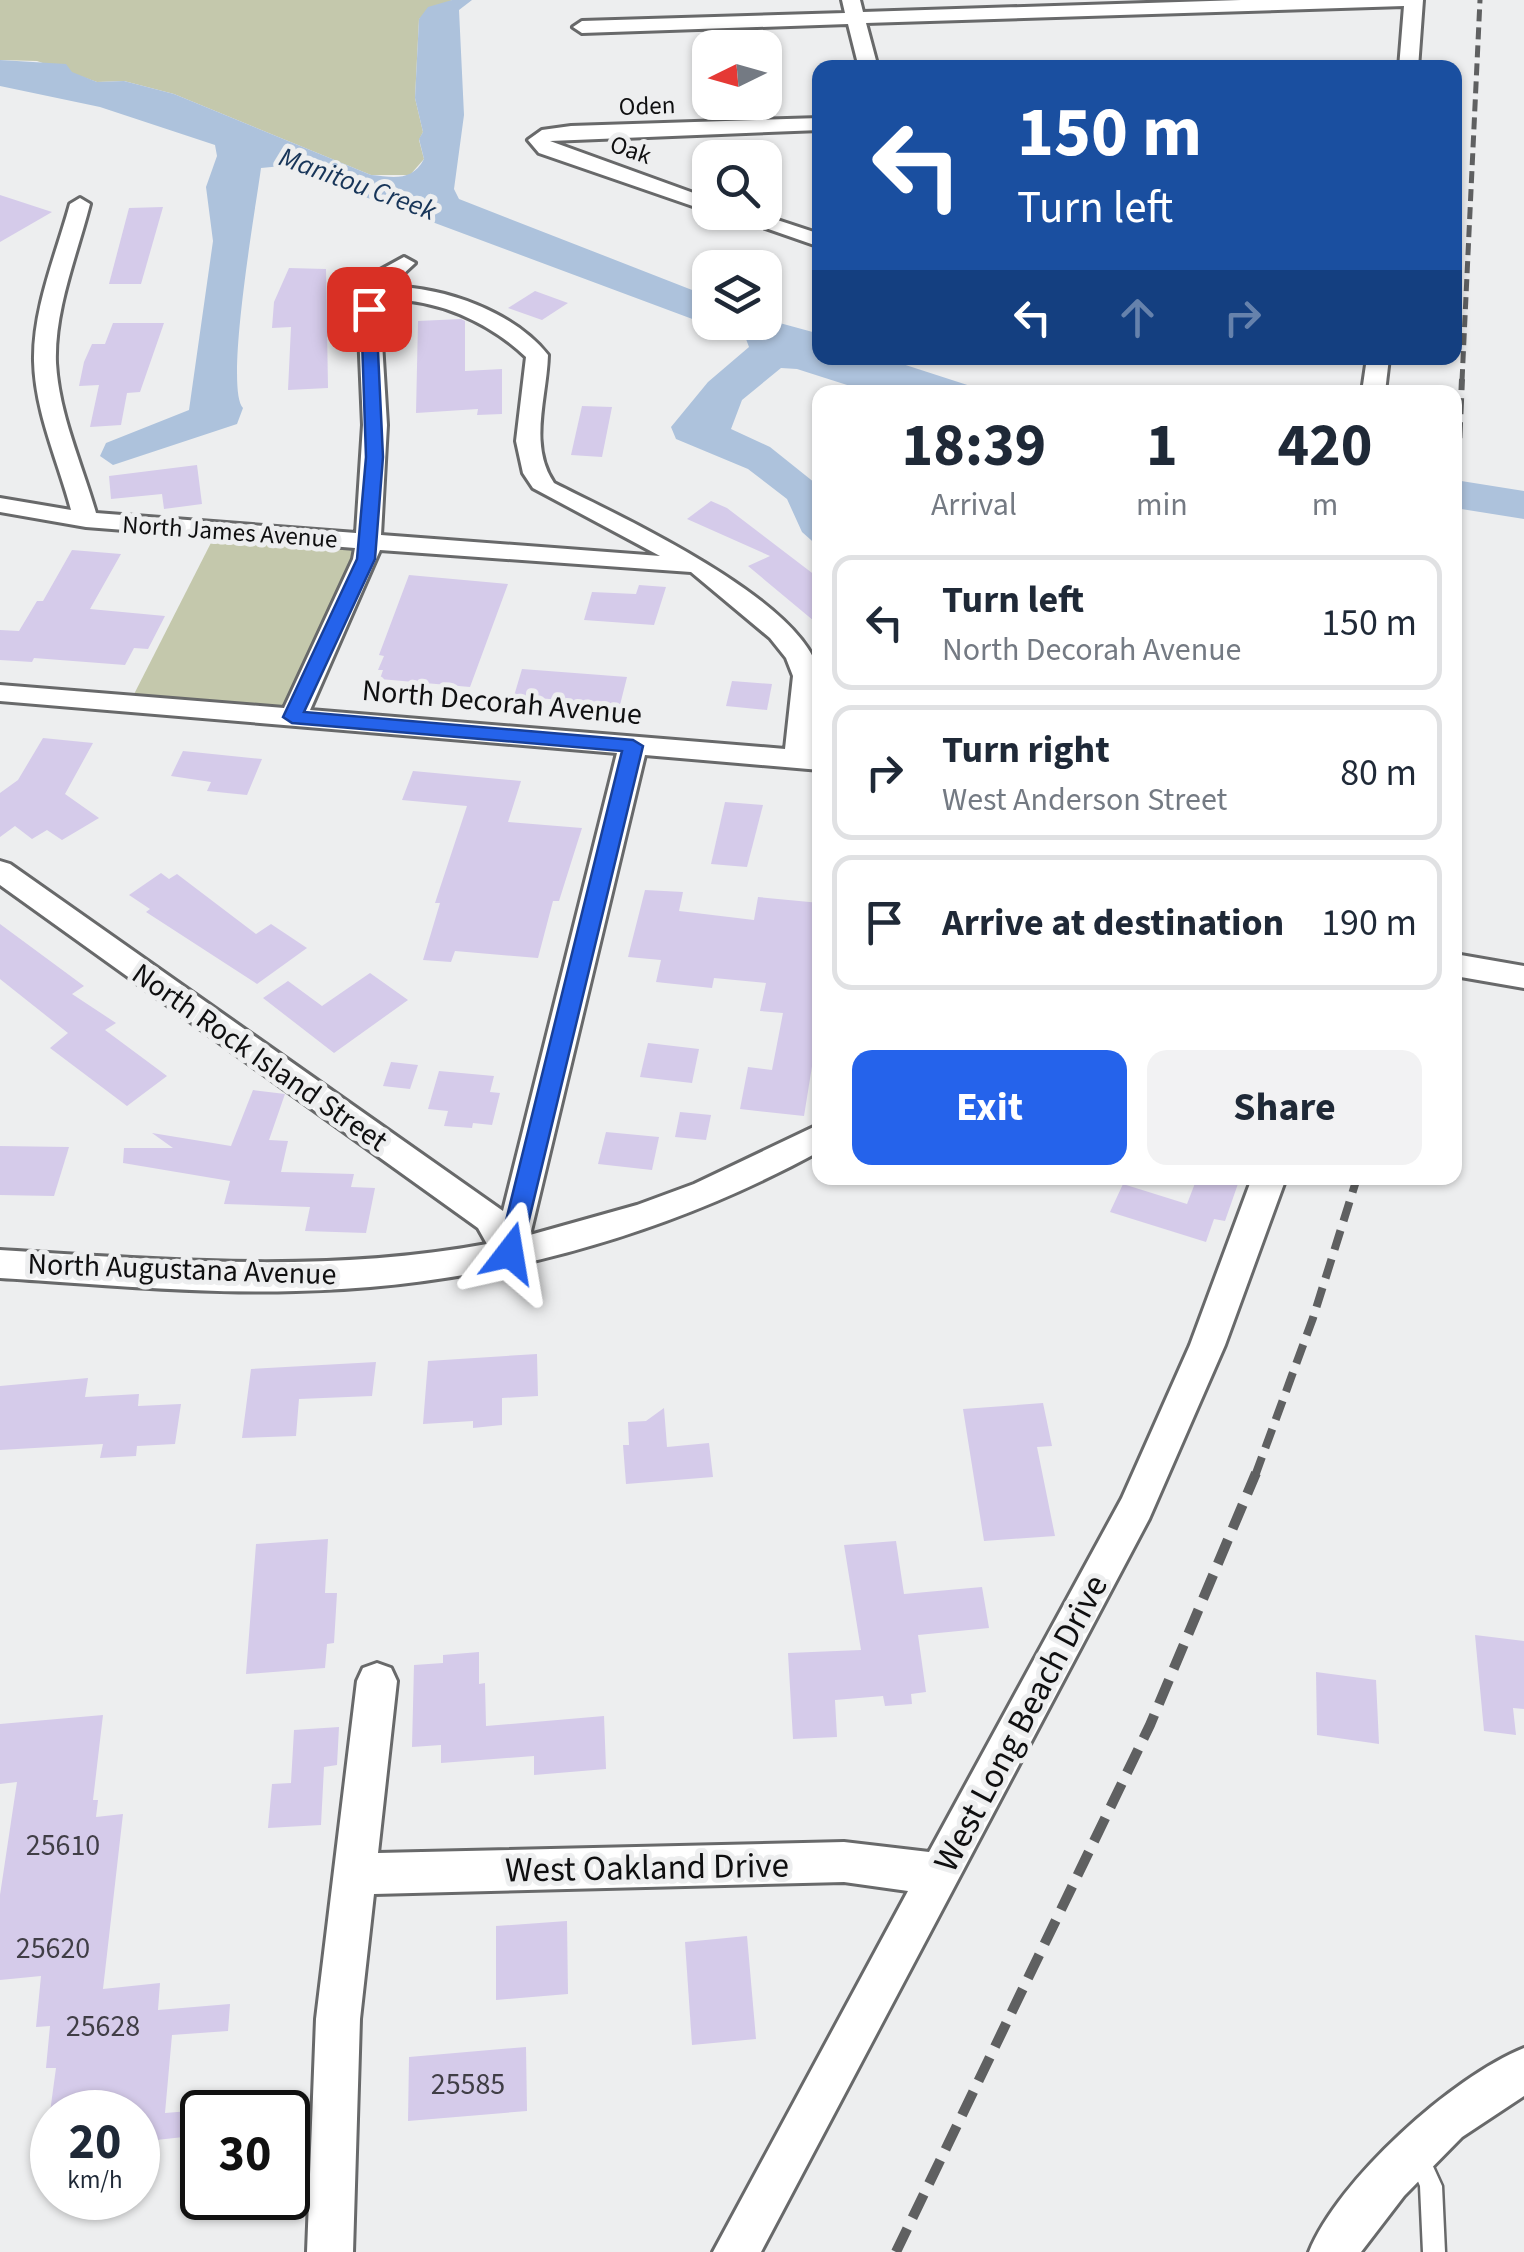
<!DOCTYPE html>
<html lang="en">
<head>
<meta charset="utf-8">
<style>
  :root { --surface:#fff; --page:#f2f2f3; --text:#1f2937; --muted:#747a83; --line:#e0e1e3; --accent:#2563eb }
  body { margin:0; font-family:"Source Sans 3",sans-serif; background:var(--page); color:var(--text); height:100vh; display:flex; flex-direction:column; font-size:38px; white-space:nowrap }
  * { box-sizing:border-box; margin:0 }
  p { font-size:32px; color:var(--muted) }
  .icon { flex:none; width:55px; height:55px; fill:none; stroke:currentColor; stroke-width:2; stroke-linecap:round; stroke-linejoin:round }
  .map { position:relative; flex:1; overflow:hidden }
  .sheet { position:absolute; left:812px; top:385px; width:650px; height:800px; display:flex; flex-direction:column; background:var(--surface); border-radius:20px; box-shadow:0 2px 8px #0004 }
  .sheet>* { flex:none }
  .guide { position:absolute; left:812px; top:60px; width:650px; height:305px; border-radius:20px; box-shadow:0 2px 8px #0004; background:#1a4fa0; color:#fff; overflow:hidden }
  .needle { width:65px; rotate:265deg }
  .fabs { position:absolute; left:692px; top:30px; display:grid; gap:20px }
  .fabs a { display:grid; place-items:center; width:90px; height:90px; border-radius:20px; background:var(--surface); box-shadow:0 2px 8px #0004; font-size:50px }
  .speed { position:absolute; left:30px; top:2090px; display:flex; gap:20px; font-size:50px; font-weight:700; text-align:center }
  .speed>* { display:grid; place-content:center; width:130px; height:130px; border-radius:50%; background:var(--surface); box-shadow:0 2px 8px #0004; line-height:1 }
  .speed small { font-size:25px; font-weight:400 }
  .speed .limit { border:5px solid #111; border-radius:15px; background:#fff; color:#111 }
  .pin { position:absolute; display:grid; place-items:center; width:85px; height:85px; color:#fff; margin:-42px; border-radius:20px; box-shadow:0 5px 15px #0006 }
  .me { position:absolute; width:110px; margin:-55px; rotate:14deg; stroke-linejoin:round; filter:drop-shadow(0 0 8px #0008) }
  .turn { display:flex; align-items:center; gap:35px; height:210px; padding:0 40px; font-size:45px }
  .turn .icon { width:130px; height:130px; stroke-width:2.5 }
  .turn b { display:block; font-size:70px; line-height:85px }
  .lanes { display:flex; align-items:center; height:95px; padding:0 40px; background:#0003; justify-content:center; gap:50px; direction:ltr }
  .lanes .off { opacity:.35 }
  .eta { display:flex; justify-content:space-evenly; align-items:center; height:170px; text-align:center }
  .eta b { font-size:60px; font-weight:700; line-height:70px }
  .primary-button { display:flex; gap:20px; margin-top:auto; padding:20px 40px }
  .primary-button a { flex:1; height:115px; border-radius:20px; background:var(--accent); color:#fff; font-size:40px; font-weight:700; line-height:115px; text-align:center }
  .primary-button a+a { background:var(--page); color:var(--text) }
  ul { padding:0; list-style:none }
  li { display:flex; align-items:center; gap:30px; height:135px; margin:0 20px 15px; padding:0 20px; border:5px solid var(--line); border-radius:20px }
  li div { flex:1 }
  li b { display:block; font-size:38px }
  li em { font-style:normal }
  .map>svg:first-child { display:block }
  .green { fill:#c4c8ac }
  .water { fill:#adc2dc }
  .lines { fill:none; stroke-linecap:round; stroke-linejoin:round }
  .river { fill:#adc2dc; fill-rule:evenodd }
  .building { fill:#d5cbea }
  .lane-casing { stroke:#68696a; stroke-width:5 }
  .street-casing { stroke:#68696a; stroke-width:6 }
  .lane { fill:#fff; fill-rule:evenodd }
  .street { fill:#fff; fill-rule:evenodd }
  .rail-far3 { stroke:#5f6061; stroke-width:5; stroke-dasharray:12 6; stroke-linecap:butt }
  .rail-far2 { stroke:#5f6061; stroke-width:6; stroke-dasharray:16 8; stroke-linecap:butt }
  .rail-far1 { stroke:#5f6061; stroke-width:8; stroke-dasharray:20 10; stroke-linecap:butt }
  .rail { stroke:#5f6061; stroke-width:10; stroke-dasharray:26 12; stroke-linecap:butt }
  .route { fill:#2563eb; stroke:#184099; stroke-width:2.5 }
  .labels { text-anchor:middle; stroke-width:10; stroke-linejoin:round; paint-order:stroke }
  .far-street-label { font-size:25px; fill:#0f0f10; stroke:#edeeef }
  .far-water-label { font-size:28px; font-style:italic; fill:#173559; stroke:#edeeef }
  .street-label { font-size:30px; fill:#0f0f10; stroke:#edeeef }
  .near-number-label { font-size:30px; fill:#403e46 }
  .near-street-label { font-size:35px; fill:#0f0f10; stroke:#edeeef }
</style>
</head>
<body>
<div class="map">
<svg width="1524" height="2252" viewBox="0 0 1524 2252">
  <rect width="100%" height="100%" fill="#edeeef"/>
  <g class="green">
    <polygon points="0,0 452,0 419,19 415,98 423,132 419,140 424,159 410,175 371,175 174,94 124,81 97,82 37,61 0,60"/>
    <polygon points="218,529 368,541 293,717 129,704"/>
  </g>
  <path class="water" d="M452,0h20l-13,10 5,105 -10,74 5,10 251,98v25h55v-3l55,15v24h64l105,34h-120l-72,-23 -16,-1 -39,32 -11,29 39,18 50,40v61l-18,-16 -15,-33 -39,-30 -72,-30 -5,-12 37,-45 41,-35 -3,-8 -464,-173 -21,2c-5,38 -37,220 -18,240l-6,16 -124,41 -13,-9 6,-13 83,-33 24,-169 -7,-54 11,-31 -2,-11 -115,-38 -100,-21v-26l66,4 6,8 25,10 27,-1 50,13 197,81c22,2 41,7 53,-16l-5,-20 4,-7 -8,-34 4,-79 9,-12z"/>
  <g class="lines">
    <polygon class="river" points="1455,480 1524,491 1524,519 1455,508"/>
  </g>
  <g class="building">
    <polygon points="0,195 52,212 0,242"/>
    <polygon points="163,207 141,284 109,284 129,208"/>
    <polygon points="289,268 326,269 328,388 288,390 291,327 272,328 274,302"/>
    <polygon points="535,291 568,303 542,320 508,308"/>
    <polygon points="461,319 465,321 465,371 502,369 502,414 477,415 478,409 416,413 418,321"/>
    <polygon points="113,323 164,323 140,392 127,393 121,425 90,427 99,385 79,386 84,362 92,344 105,344"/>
    <polygon points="582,406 612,407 602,457 571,455"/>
    <polygon points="197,465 202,504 164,509 162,494 111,499 109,476"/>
    <polygon points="711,501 727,508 820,579 820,626 748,566 770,556 687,519"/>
    <polygon points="72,550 121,554 90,609 165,616 148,649 134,648 125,665 34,658 32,662 0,660 0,630 19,631 37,601 43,601"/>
    <polygon points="409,575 508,584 470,687 380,679 383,670 378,670 384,656 379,655"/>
    <polygon points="639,585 666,587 654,625 584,620 592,592 636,594"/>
    <polygon points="522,669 627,677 620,705 514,696"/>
    <polygon points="732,681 772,684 767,710 726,706"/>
    <polygon points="43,738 93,743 65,794 99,818 62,840 47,830 32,839 15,826 0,837 0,793 18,780"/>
    <polygon points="183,751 262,759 247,795 207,791 211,782 171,776"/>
    <polygon points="413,771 521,781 508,822 582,828 559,901 553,901 538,958 455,951 451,962 423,960 440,903 435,903 467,806 402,800"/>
    <polygon points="725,802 763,805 747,867 711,864"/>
    <polygon points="161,873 169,879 177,874 256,934 271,924 307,948 257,984 146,912 150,909 129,895"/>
    <polygon points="645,890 683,892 679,911 754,920 758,897 820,903 820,1061 813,1060 804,1116 740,1109 748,1067 772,1070 783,1013 760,1011 766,983 714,978 712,988 656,982 661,960 628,957"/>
    <polygon points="0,924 84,986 72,994 116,1023 105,1030 167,1076 127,1106 50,1048 68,1033 0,979"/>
    <polygon points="370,973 408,1000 334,1053 263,998 288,981 322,1006"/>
    <polygon points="648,1043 699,1049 692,1083 640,1077"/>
    <polygon points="391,1062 418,1065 410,1089 383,1086"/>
    <polygon points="439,1071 494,1076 490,1092 500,1093 492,1125 473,1123 472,1128 444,1126 448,1111 428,1109"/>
    <polygon points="253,1090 285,1094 269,1140 288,1141 281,1172 354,1174 351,1187 375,1188 366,1233 305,1231 310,1207 224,1204 230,1181 123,1163 124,1148 173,1148 152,1133 231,1146"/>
    <polygon points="680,1112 711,1115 706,1140 675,1137"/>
    <polygon points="606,1132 659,1137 652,1170 598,1164"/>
    <polygon points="0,1146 69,1147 54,1196 0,1195"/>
    <polygon points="1197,1178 1240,1178 1225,1221 1214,1219 1206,1242 1110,1212 1123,1184 1187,1204"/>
    <polygon points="537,1354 538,1396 502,1398 502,1425 473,1428 473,1421 423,1424 428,1361"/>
    <polygon points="376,1362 372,1396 299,1399 296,1436 242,1438 251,1369"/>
    <polygon points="88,1378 85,1397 139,1394 138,1406 181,1404 175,1444 137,1446 136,1456 100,1458 103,1444 0,1450 0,1386"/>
    <polygon points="1043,1403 1052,1446 1037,1447 1055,1536 984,1541 963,1409"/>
    <polygon points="664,1408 667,1447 709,1443 713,1477 626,1484 623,1445 629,1445 628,1422 646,1421"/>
    <polygon points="328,1539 325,1593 337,1593 334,1643 327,1644 325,1668 246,1674 256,1544"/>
    <polygon points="896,1541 904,1594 982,1587 989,1628 918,1635 926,1692 911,1694 912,1704 885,1706 883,1696 835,1700 837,1737 793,1739 788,1653 861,1650 844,1545"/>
    <polygon points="1475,1635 1524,1641 1524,1709 1513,1708 1516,1735 1484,1731"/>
    <polygon points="479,1652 479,1684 485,1683 486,1726 604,1716 606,1769 534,1775 534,1756 441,1763 441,1745 412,1747 414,1665 443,1663 443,1655"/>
    <polygon points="1316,1672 1376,1680 1379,1744 1317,1735"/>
    <polygon points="103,1715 93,1800 98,1800 96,1817 123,1814 103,1989 160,1983 158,2010 230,2004 228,2031 172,2035 165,2113 202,2110 202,2135 138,2142 138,2112 50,2112 56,2068 46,2068 50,2026 36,2027 41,1976 0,1980 0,1895 17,1782 0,1784 0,1724"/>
    <polygon points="339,1727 337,1765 324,1767 321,1825 268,1828 272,1784 291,1783 294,1730"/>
    <polygon points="567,1921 568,1994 496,2000 496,1926"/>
    <polygon points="747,1936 756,2039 692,2045 685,1942"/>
    <polygon points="526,2047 527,2111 408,2121 409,2057"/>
  </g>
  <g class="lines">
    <g class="lane-casing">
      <polygon id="lane" points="1419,2147 1426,2151 1442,2186 1445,2252 1423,2252 1420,2186 1408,2158 1412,2151"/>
    </g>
    <g class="street-casing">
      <g id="street">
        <polygon points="842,0 860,0 863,12 1241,0 1423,0 1418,68 1399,68 1404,6 866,23 878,68 859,68 848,24 582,33 573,27 582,21 845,13"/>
        <polygon points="820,118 820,130 550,141 710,199 710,212 539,153 528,140 542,130 571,126"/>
        <path d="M80,198l10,6c-13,51 -36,106 -34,159 3,52 26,101 40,150l260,20 7,-108 -5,-116 15,-35 31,-17 11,6 -26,24c54,-1 125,25 159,68 -1,42 -20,90 6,128 63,32 251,117 265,191 4,23 -4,54 -6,77l7,1v18l-175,-15 -115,480 107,-30 57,-21 126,-60v27c-161,88 -340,136 -524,140 -99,3 -197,-7 -296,-13v-28c163,10 325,24 487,-6l-9,-16 -478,-343v-24l10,3 493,347 114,-458 -617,-52v-16l284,23 69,-149 2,-11 -269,-21 -86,-15v-14l71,12c-13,-49 -36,-98 -37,-149 -1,-53 22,-106 36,-157zM384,300c50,-3 105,22 142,57l-10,84 7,32 10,15 127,68 -279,-21 6,-110 -7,-116zM380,550l311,22 79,66 16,20 7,18 -8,73 -475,-39z"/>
        <polygon points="720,212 753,212 820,234 820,247"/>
        <polygon points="1367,358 1389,358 1385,392 1362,392"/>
        <polygon points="1455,954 1524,966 1524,988 1455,976"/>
        <polygon points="1252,1178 1286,1178 1225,1345 1149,1519 761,2252 713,2252 908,1891 844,1882 374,1894 360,2019 353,2252 307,2252 316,2019 357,1681 363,1668 377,1663 391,1668 397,1681 378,1853 844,1842 929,1852 1122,1498 1190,1345"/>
        <path d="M1524,2048v48l-62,41 -58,59 -43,56h-52c29,-72 143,-175 215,-204z"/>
      </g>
    </g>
    <use href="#lane" class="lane"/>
    <use href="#street" class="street"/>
    <polyline class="rail-far3" points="1462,381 1480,0"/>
    <polyline class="rail-far2" points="1455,534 1462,379"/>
    <polyline class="rail-far1" points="1255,1476 1313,1318 1357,1178"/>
    <polyline class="rail" points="896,2252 1150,1725 1256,1473"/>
  </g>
  <polygon class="route" points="369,305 376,309 383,457 375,559 304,712 633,740 643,746 521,1253 518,1260 501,1260 498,1253 622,751 292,723 283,717 357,559 366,457 361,309"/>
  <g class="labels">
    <g class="far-street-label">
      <text transform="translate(647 105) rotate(-2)" y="9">Oden</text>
      <text transform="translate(631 149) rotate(19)" y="9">Oak</text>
      <text transform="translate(230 531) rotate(4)" y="9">North James Avenue</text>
    </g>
    <g class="far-water-label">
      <text transform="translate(358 183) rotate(20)" y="10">Manitou Creek</text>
    </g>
    <g class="street-label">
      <text transform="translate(502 702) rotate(5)" y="10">North Decorah Avenue</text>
      <text transform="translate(260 1057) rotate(35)" y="10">North Rock Island Street</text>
      <text transform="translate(182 1269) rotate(2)" y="10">North Augustana Avenue</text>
    </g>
    <g class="near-number-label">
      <text x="63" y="1855">25610</text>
      <text x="53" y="1958">25620</text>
      <text x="103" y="2036">25628</text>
      <text x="468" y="2094">25585</text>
    </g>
    <g class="near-street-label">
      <text transform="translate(1020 1723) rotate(-62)" y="12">West Long Beach Drive</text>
      <text transform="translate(647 1867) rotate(-1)" y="12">West Oakland Drive</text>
    </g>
  </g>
</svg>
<div class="fabs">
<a><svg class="needle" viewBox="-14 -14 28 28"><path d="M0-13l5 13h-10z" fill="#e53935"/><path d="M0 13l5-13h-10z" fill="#747a83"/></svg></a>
<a><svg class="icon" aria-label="search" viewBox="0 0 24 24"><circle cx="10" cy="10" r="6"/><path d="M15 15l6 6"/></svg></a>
<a><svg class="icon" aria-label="layers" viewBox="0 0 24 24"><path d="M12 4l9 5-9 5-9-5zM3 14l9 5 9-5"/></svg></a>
</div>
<div class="speed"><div>20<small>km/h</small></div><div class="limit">30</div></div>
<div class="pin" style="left:369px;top:309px;background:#d93025"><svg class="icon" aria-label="arrive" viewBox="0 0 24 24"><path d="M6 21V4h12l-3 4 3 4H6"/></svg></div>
<svg class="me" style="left:510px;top:1253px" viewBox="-20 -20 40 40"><path d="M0-17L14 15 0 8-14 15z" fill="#2563eb" stroke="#fff" stroke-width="4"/></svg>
<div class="guide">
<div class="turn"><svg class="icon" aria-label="left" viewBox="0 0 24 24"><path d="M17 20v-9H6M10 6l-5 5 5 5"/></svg><div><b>150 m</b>Turn left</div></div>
<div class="lanes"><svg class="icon" aria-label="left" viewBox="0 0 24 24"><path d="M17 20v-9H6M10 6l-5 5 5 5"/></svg><svg class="icon off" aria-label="ahead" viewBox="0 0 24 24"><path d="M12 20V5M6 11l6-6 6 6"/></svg><svg class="icon off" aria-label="right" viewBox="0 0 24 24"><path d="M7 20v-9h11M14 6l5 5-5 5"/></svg></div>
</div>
<section class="sheet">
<div class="eta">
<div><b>18:39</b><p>Arrival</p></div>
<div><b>1</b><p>min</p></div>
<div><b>420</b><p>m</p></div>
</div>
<ul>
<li><svg class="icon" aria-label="left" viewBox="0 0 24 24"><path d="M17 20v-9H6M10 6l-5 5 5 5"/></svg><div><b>Turn left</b><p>North Decorah Avenue</p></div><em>150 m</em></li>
<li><svg class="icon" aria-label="right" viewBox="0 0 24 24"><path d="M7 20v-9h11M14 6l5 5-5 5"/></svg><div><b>Turn right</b><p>West Anderson Street</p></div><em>80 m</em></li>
<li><svg class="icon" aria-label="arrive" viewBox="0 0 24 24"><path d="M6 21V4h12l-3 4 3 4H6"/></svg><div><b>Arrive at destination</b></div><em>190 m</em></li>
</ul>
<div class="primary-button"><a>Exit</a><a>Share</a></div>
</section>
</div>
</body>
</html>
